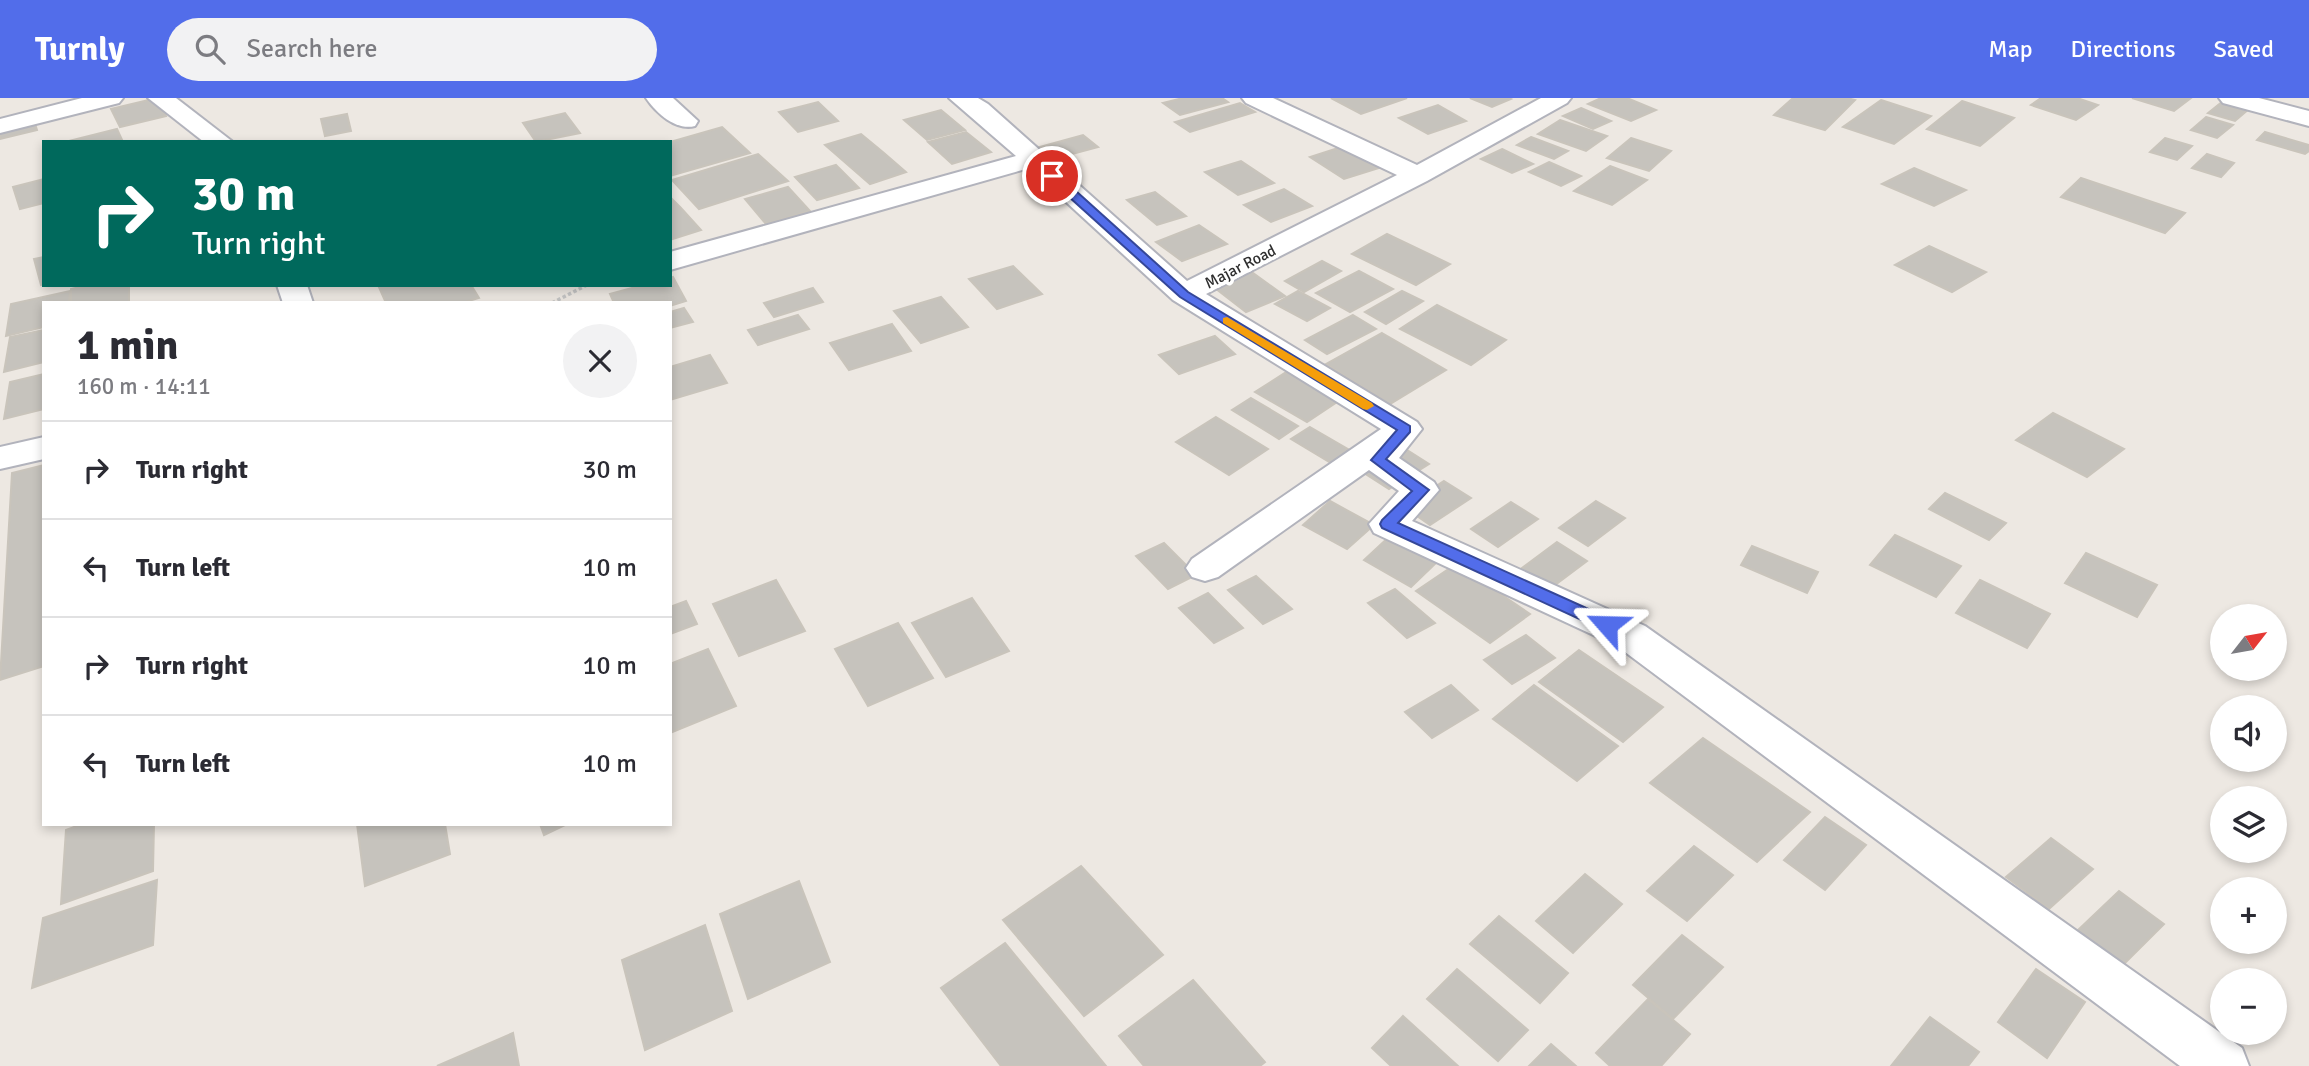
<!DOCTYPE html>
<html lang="en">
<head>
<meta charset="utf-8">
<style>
  :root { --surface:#fff; --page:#f2f2f3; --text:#2b2b33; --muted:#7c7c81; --line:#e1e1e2; --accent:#526dea }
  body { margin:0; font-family:Signika,sans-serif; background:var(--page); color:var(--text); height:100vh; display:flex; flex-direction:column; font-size:26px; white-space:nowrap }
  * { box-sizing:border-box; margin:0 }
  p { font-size:23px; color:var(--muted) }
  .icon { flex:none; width:38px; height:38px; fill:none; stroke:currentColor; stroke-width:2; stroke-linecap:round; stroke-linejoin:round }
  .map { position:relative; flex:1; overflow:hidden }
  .panel { position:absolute; left:42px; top:203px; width:630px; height:525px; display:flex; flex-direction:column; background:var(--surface); border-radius:0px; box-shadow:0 4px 10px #0003 }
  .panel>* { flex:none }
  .banner { position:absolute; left:42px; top:42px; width:630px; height:147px; border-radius:0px; box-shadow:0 4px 10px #0003; background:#00695c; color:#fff; overflow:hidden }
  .needle { width:46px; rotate:59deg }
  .buttons { position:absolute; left:2210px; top:506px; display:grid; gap:14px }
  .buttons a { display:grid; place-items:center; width:77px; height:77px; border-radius:50%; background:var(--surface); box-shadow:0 4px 10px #0003; font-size:35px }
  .pin { position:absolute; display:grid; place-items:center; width:60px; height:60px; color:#fff; margin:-30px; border:4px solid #fff; border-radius:50%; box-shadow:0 2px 7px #0007 }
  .me { position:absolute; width:77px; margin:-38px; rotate:295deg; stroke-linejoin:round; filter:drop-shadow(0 0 5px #0008) }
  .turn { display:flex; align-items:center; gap:24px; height:147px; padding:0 35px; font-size:32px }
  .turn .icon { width:91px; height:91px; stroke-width:2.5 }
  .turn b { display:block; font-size:49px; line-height:60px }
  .round { display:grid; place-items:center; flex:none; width:74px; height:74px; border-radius:37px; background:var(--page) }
  .overview { display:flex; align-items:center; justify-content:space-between; height:119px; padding:0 35px }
  h1 { font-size:42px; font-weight:700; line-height:52px }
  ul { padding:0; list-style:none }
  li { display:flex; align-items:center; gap:21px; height:98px; padding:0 35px; border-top:2px solid var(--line) }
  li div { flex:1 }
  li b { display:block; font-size:26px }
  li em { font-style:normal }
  header { display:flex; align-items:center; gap:42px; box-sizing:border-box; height:98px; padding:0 35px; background:var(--accent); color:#fff }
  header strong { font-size:33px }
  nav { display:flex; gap:38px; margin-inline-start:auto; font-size:24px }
  .search { width:490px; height:63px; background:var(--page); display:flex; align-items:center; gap:18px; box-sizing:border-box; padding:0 24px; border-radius:38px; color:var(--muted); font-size:26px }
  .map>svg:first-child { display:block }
  .building { fill:#c6c3bd; stroke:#c9c4bb; stroke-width:2 }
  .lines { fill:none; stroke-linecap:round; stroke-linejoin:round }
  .minor-casing { stroke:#b2b3bc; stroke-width:4 }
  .path { stroke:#c4c4c4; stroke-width:3.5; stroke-dasharray:3.5 2.5; stroke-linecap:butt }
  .minor { fill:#fff; fill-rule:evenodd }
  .route { fill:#526dea; stroke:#354798; stroke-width:2 }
  .slow { fill:#f59e0b }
  .labels { text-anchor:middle; stroke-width:7; stroke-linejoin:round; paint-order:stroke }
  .far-street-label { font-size:16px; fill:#2e2e2e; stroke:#fff }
</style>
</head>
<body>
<header>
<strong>Turnly</strong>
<div class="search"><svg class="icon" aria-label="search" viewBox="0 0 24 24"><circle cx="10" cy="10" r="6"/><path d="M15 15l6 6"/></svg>Search here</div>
<nav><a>Map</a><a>Directions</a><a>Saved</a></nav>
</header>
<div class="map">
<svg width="2309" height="968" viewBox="0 0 2309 968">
  <rect width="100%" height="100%" fill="#ede8e2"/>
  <g class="building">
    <polygon points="157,0 166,18 120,29 111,11"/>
    <polygon points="1183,0 1222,0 1228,4 1180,17 1163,5"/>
    <polygon points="1331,0 1407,0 1361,16"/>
    <polygon points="1470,0 1509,0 1511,1 1492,9"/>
    <polygon points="1601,0 1627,0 1656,12 1631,23 1588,6"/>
    <polygon points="1793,0 1847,0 1855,2 1825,32 1774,17"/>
    <polygon points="2041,0 2077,0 2098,7 2076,22 2031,7"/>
    <polygon points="2132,0 2191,0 2174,13"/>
    <polygon points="1881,2 1931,18 1894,46 1843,29"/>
    <polygon points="1962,3 2014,20 1980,48 1927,31"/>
    <polygon points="2223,3 2249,11 2235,23 2208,15"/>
    <polygon points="818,4 838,23 798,34 779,14"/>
    <polygon points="1240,5 1255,14 1190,34 1175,24"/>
    <polygon points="1438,7 1466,23 1428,36 1399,20"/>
    <polygon points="1581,10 1611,23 1593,31 1563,18"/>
    <polygon points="941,12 965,32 927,42 904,22"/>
    <polygon points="31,13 37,32 0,41 0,21"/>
    <polygon points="565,15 580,35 536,44 523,25"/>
    <polygon points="347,16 351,33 325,38 321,21"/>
    <polygon points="2206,19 2233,27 2217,40 2191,32"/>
    <polygon points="1560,22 1607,38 1586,53 1538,36"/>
    <polygon points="722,29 750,55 670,78 670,44"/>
    <polygon points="117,31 123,44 69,43"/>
    <polygon points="966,34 991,54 952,66 928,44"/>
    <polygon points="2265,34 2309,47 2309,53 2305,56 2257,42"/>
    <polygon points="861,36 884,55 906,74 870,86 825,47"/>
    <polygon points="1083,37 1098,49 1050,62 1036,50"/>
    <polygon points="1531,39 1568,53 1554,61 1517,47"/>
    <polygon points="1631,40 1671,53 1649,73 1607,60"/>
    <polygon points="2165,40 2192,48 2177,62 2150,54"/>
    <polygon points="1344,48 1379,70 1344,81 1310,59"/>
    <polygon points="1502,51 1533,66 1512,75 1481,61"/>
    <polygon points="758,56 788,83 699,111 672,82"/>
    <polygon points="2207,56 2234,65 2221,79 2192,70"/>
    <polygon points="1241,63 1274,85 1238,97 1205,74"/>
    <polygon points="1549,64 1581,78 1561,88 1529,74"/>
    <polygon points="836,67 859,90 817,102 795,79"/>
    <polygon points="1610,68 1647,82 1612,107 1574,93"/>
    <polygon points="1914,70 1966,92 1934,108 1882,86"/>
    <polygon points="2081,80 2185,115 2165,135 2061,99"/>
    <polygon points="44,81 44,105 20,111 13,89"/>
    <polygon points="788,89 810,113 766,126 745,101"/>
    <polygon points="1284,91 1312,108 1271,124 1244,107"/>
    <polygon points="1155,94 1186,118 1157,127 1127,102"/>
    <polygon points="670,99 681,110 701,132 670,142"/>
    <polygon points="1199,127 1227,146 1182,163 1156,144"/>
    <polygon points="1387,136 1450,166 1416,187 1352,156"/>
    <polygon points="1929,148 1986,174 1952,194 1895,167"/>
    <polygon points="44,159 44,186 41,187 34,161"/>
    <polygon points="1322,163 1341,173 1304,194 1285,183"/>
    <polygon points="1013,168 1042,196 997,211 969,181"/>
    <polygon points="1249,172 1285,198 1246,214 1211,187"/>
    <polygon points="1359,173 1393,191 1350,214 1316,195"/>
    <polygon points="673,179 686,203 670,208 670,205 614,205 610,196 643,187 670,187 670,180"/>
    <polygon points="88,187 129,187 129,205 71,205 71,191"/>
    <polygon points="378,187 471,187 479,200 462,205 386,205"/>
    <polygon points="813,190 823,204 774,219 764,205"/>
    <polygon points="70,193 69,205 44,205 44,229 6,238 11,206"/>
    <polygon points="1298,193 1330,210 1307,223 1275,206"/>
    <polygon points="1402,193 1423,203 1386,226 1365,214"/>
    <polygon points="941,199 968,229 921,245 894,213"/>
    <polygon points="1437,207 1506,242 1471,267 1400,231"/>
    <polygon points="684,210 693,224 670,230 670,214"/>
    <polygon points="798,217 809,231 758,247 748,232"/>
    <polygon points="1353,217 1376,231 1327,256 1305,242"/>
    <polygon points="892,226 911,253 849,272 830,245"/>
    <polygon points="44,232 44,264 4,274 10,239"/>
    <polygon points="1382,235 1446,272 1390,306 1326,266"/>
    <polygon points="1215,238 1235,256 1179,276 1159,257"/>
    <polygon points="710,257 727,285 670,302 670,269"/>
    <polygon points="1291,271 1343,300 1307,324 1255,294"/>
    <polygon points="44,276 44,311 4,321 10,284"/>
    <polygon points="1251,300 1298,328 1279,341 1232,312"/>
    <polygon points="2053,315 2124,351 2087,379 2016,342"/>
    <polygon points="1216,319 1268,351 1229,377 1176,344"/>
    <polygon points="1310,329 1360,358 1341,371 1291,341"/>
    <polygon points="1404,350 1429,366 1389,391 1364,375"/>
    <polygon points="44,367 44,568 0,582 12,375"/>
    <polygon points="1444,383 1471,400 1430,427 1404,409"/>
    <polygon points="1945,395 2006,425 1989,442 1929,411"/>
    <polygon points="1330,403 1374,427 1347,451 1303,427"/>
    <polygon points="1596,403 1625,420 1588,448 1559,430"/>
    <polygon points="1511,404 1538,421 1498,449 1471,431"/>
    <polygon points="1391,437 1438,463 1411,489 1364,462"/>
    <polygon points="1895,437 1961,468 1936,499 1870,467"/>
    <polygon points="1557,444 1587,463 1547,493 1518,473"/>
    <polygon points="1164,445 1196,477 1168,491 1136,458"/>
    <polygon points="1752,448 1818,474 1807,495 1741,467"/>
    <polygon points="2086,455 2157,487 2137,519 2065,485"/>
    <polygon points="1456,466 1530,516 1490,545 1416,493"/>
    <polygon points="1256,478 1292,511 1263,526 1228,492"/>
    <polygon points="776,482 805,533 739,558 713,506"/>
    <polygon points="1980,482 2050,516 2027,550 1956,515"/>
    <polygon points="1395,491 1435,525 1407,540 1368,505"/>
    <polygon points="1208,495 1243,530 1214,545 1179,510"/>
    <polygon points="972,500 1009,553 946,579 912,525"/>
    <polygon points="686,503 697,526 670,536 670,509"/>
    <polygon points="898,525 933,580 868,608 835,551"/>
    <polygon points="1526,537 1555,560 1512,586 1484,562"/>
    <polygon points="708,551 736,608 670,635 670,566"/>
    <polygon points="1579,552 1663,609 1623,644 1539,584"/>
    <polygon points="1451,587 1478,612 1432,640 1405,614"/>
    <polygon points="1534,587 1618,648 1577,683 1493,621"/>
    <polygon points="1703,640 1810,714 1757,764 1650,685"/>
    <polygon points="1825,719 1866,747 1825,792 1784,762"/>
    <polygon points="82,726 154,726 153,773 61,806 66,732"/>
    <polygon points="357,726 445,726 450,756 365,788"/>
    <polygon points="540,726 567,726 544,737"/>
    <polygon points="2051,740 2093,771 2049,811 2006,779"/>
    <polygon points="1694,748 1733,777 1687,823 1647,793"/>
    <polygon points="1081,768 1163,857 1084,918 1003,822"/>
    <polygon points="1585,776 1622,806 1573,855 1536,823"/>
    <polygon points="157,782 153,847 32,890 43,820"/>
    <polygon points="799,783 830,864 748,901 720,816"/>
    <polygon points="2119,793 2164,826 2121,869 2075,835"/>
    <polygon points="1499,818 1568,875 1540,905 1470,846"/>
    <polygon points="705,827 732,913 645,952 622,862"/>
    <polygon points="1682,837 1723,869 1673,921 1633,887"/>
    <polygon points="1005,845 1106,968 1001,968 941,890"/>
    <polygon points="1457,871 1528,932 1498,963 1427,901"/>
    <polygon points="2036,871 2085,904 2047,960 1998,924"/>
    <polygon points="1193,882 1265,964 1260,968 1144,968 1119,938"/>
    <polygon points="1648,901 1690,936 1661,968 1610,968 1596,955"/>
    <polygon points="1403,918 1458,968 1391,968 1372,950"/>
    <polygon points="1930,919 1979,954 1968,968 1891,968"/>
    <polygon points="513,935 519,968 437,968"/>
    <polygon points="1551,946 1576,968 1529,968"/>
  </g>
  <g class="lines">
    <g class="minor-casing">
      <g id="minor">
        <polygon points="82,0 123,0 119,5 0,35 0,21"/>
        <polygon points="148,0 176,0 233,44 204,44"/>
        <path d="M646,0h27l25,23 -3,5c-19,5 -39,-13 -49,-28z"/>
        <polygon points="949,0 978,0 988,6 1187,183 1397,77 1246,5 1242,0 1273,0 1417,67 1541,0 1571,0 1567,5 1427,83 1206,196 1417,324 1422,331 1399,360 1434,384 1439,392 1412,423 1645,528 2242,950 2249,968 2180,968 1617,548 1374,435 1369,426 1399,393 1369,372 1218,479 1205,483 1192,479 1186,470 1192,461 1381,331 1173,202 1029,70 670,172 670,154 1016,58"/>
        <polygon points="2219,0 2259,0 2309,13 2309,28 2223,5"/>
        <polygon points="277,187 307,187 313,205 283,205"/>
        <polygon points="44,339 44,361 0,371 0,349"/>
      </g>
    </g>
    <polyline class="path" points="552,205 587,187"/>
    <use href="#minor" class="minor"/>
  </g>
  <polygon class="route" points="1048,75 1056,75 1188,194 1410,328 1410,334 1386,361 1429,392 1398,425 1613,522 1615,527 1613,531 1601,531 1382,430 1380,426 1382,422 1412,393 1371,362 1397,332 1180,199 1048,80"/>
  <polygon class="slow" points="1227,219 1372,305 1374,308 1367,312 1363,311 1223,225 1223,220"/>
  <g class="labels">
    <g class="far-street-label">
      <text transform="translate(1240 168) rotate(-27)" y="6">Majar Road</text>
    </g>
  </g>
</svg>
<div class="buttons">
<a><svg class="needle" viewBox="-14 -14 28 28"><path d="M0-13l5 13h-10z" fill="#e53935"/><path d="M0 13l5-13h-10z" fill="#7c7c81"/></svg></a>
<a><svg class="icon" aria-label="sound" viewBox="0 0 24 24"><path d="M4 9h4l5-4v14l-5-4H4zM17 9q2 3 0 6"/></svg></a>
<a><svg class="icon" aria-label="layers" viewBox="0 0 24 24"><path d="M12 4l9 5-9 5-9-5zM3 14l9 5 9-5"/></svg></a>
<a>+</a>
<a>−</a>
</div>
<div class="pin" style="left:1052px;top:78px;background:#d93025"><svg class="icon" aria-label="arrive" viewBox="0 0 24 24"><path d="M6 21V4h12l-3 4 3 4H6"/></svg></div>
<svg class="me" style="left:1607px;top:527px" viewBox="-20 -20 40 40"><path d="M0-17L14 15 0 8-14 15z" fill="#526dea" stroke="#fff" stroke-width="4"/></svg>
<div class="banner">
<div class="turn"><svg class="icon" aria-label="right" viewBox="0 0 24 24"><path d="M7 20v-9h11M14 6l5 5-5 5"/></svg><div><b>30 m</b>Turn right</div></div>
</div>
<section class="panel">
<div class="overview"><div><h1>1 min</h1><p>160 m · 14:11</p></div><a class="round"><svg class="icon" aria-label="close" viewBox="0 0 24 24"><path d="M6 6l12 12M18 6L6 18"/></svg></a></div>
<ul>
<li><svg class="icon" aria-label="right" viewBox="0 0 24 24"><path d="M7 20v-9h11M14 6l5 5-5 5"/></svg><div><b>Turn right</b></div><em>30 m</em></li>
<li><svg class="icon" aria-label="left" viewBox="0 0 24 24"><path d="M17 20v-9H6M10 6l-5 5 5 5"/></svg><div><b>Turn left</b></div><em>10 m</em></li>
<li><svg class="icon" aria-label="right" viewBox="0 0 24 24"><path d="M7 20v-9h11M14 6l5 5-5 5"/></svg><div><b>Turn right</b></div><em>10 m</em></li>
<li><svg class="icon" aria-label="left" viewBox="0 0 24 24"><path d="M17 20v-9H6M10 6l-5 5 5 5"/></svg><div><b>Turn left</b></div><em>10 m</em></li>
</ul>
</section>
</div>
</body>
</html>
